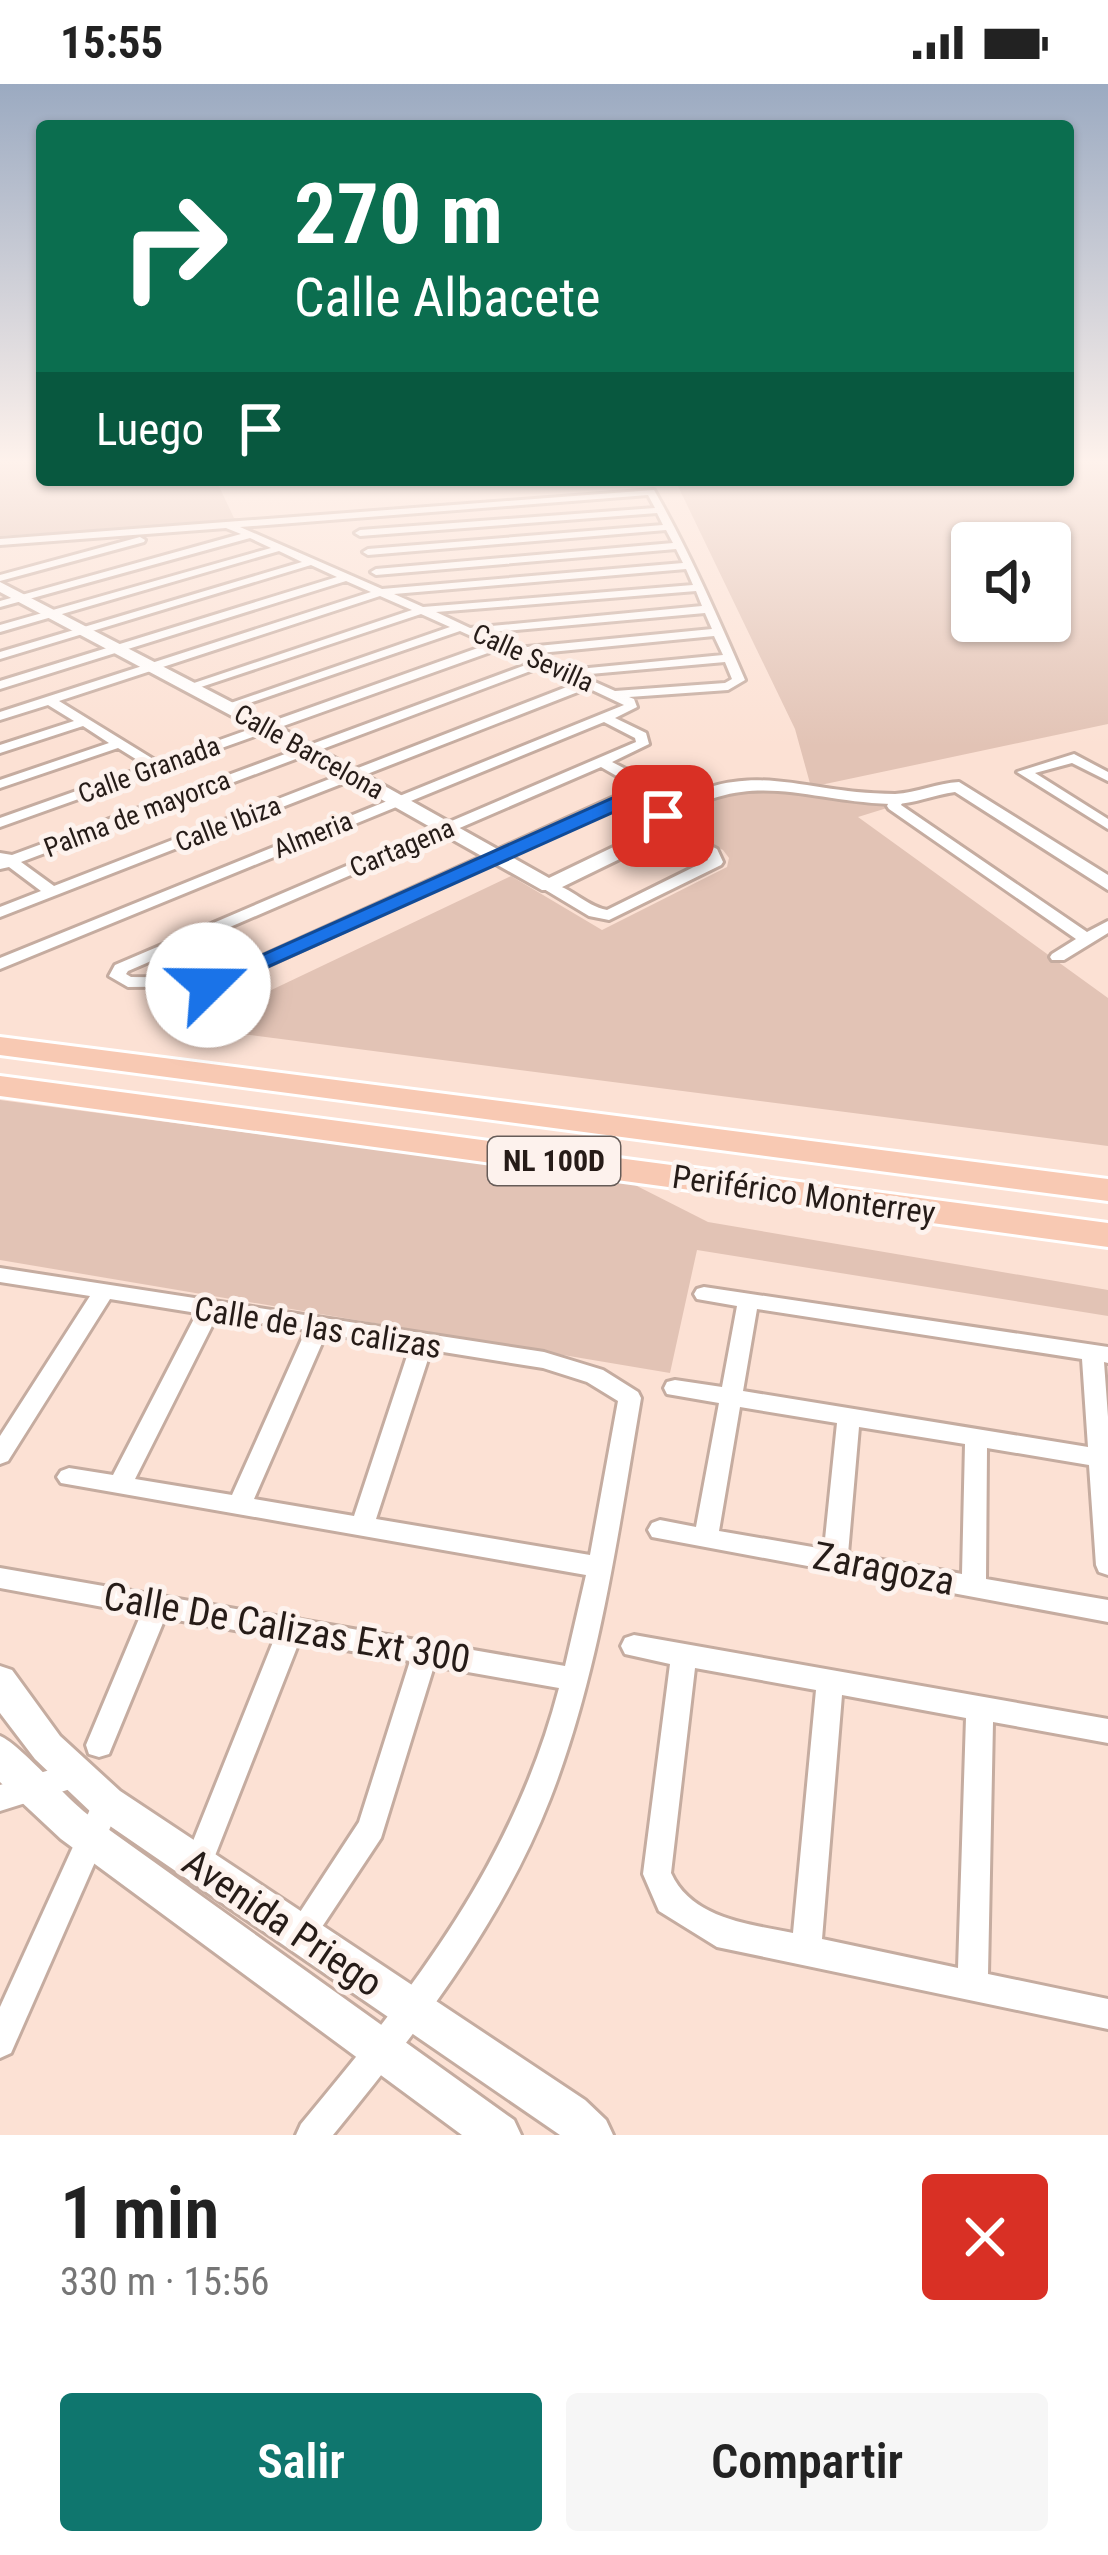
<!DOCTYPE html>
<html lang="es">
<head>
<meta charset="utf-8">
<style>
  :root { --surface:#fff; --page:#f6f6f6; --text:#222; --muted:#767676; --accent:#0f766e }
  body { margin:0; font-family:"Roboto Condensed",sans-serif; background:var(--page); color:var(--text); height:100vh; display:flex; flex-direction:column; font-size:45px; white-space:nowrap }
  * { box-sizing:border-box; margin:0 }
  p { font-size:39px; color:var(--muted) }
  .icon { flex:none; width:66px; height:66px; fill:none; stroke:currentColor; stroke-width:2; stroke-linecap:round; stroke-linejoin:round }
  .map { position:relative; height:2051px; overflow:hidden }
  .details { display:flex; flex-direction:column; background:var(--surface); flex:1 }
  .details>* { flex:none }
  .guide { position:absolute; left:36px; top:36px; width:1038px; height:366px; border-radius:12px; box-shadow:0 3px 9px #0004; background:#0b6e4f; color:#fff; overflow:hidden }
  .buttons { position:absolute; left:951px; top:438px; display:grid; gap:24px }
  .buttons a { display:grid; place-items:center; width:120px; height:120px; border-radius:12px; background:var(--surface); box-shadow:0 3px 9px #0004; font-size:60px }
  .pin { position:absolute; display:grid; place-items:center; width:102px; height:102px; color:#fff; margin:-51px; border-radius:24px; box-shadow:0 6px 18px #0006 }
  .me { position:absolute; width:132px; margin:-66px; rotate:68deg; stroke-linejoin:round; filter:drop-shadow(0 0 9px #0008) }
  .turn { display:flex; align-items:center; gap:42px; height:252px; padding:0 60px; font-size:54px }
  .turn .icon { width:156px; height:156px; stroke-width:2.5 }
  .turn b { display:block; font-size:84px; line-height:102px }
  .then { display:flex; align-items:center; height:114px; padding:0 60px; background:#0003; gap:24px; font-size:45px }
  .round { display:grid; place-items:center; flex:none; width:126px; height:126px; border-radius:12px; background:var(--page) }
  .summary { display:flex; align-items:center; justify-content:space-between; height:204px; padding:0 60px }
  h1 { font-size:72px; font-weight:600; line-height:90px }
  .cta { display:flex; gap:24px; margin-top:auto; padding:24px 60px }
  .cta a { flex:1; height:138px; border-radius:12px; background:var(--accent); color:#fff; font-size:48px; font-weight:600; line-height:138px; text-align:center }
  .cta a+a { background:var(--page); color:var(--text) }
  .status { display:flex; justify-content:space-between; align-items:center; height:84px; padding:0 60px; background:var(--surface); direction:ltr }
  .status svg { height:33px; fill:currentColor }
  .map>svg:first-child { display:block }
  .green { fill:#e2c3b5; fill-rule:evenodd }
  .lines { fill:none; stroke-linecap:round; stroke-linejoin:round }
  .minor-casing { stroke:#c5aca0; stroke-width:6 }
  .tertiary-casing { stroke:#c5aca0; stroke-width:6 }
  .motorway-casing { stroke:#fff; stroke-width:6 }
  .minor { fill:#fff; fill-rule:evenodd }
  .tertiary { fill:#fff; fill-rule:evenodd }
  .motorway { fill:#f8c9b3; fill-rule:evenodd }
  .route { fill:#1a73e8; stroke:#114b97; stroke-width:3 }
  .labels { text-anchor:middle; stroke-width:10; stroke-linejoin:round; paint-order:stroke }
  .far-street-label { font-size:27px; fill:#261c18; stroke:#fdf2ed }
  .shield { fill:#fdf2ed; stroke:#665c58; stroke-width:3 }
  .shield-label { font-size:30px; font-weight:bold; fill:#261c18 }
  .street-label { font-size:33px; fill:#261c18; stroke:#fdf2ed }
  .near-street-label { font-size:39px; fill:#261c18; stroke:#fdf2ed }
</style>
</head>
<body>
<div class="status"><b>15:55</b><svg viewBox="0 0 49 12"><path d="M0 12V9h3v3zM5 12V6h3v6zM10 12V3h3v9zM15 12V0h3v12zM26 1h20v11H26zM47 4h2v5h-2z"/></svg></div>
<div class="map">
<svg width="1108" height="2051" viewBox="0 0 1108 2051">
  <rect width="100%" height="100%" fill="#fce1d4"/>
  <g class="green">
    <polygon points="0,375 42,375 42,396 216,396 234,434 253,436 0,452"/>
    <path d="M1068,375h40v265l-297,63 -16,-58 -120,-249h393zM972,459h78v78h-78z"/>
    <polygon points="751,702 883,719 887,724 858,733 1108,914 1108,1062 219,947 240,921 511,792 602,846 727,783 729,774 723,766 670,741 672,734 727,707"/>
    <polygon points="0,1016 631,1099 708,1138 1108,1206 1108,1232 697,1166 670,1289 0,1176"/>
  </g>
  <g class="lines">
    <g class="minor-casing">
      <g id="minor">
        <path d="M654,406c33,57 63,125 91,190l-17,10 -99,7 5,2 3,8 -22,11 31,15 3,11 -37,18 33,17 6,10 -27,14 93,46 6,13 -2,3 -112,55 -20,-4 -45,-27v-6c23,-1 40,23 63,27l101,-50 -2,-6 -93,-46 -390,178 -95,1 -19,-11 6,-11 521,-223 -1,-4 -31,-16 -604,247v-11l624,-253 -36,-17 -588,229v-10l41,-16 -32,-24 -9,2v-16l12,2 519,-192 -32,-14 -499,178v-9l147,-52 -29,-18 -118,40v-8l109,-37 -26,-17 -83,27v-8l74,-24 -26,-16 -48,15v-8l371,-120 -25,-11 -346,108v-8l337,-104 -26,-12 -311,94v-7l302,-90 -23,-11 -279,81v-7l271,-77 -21,-10 -250,69v-6l241,-67 -15,-6 -226,17v-6zM648,411l7,13 -295,22 -5,3 5,3 297,-23 6,12 -295,24 -5,3 5,3 298,-25 7,13 -297,26 -5,3 5,3 300,-26 7,14 -301,26 -142,-62zM686,485l7,16 -270,22 -29,-13zM696,507l6,15 -232,22 -34,-16zM380,512l32,14 -227,76 10,3 226,-75 29,13 -228,79 10,3 228,-78 29,13 -331,118 -99,-61zM705,529l7,16 -195,19 -35,-15zM714,552l9,19 -155,15 -38,-16zM725,578l7,17 -7,4 -110,8 -36,-16zM541,583l36,16 -523,203 -33,-24zM601,683l35,20 -422,191 -83,-1 -5,-3 2,-3z"/>
        <polygon points="140,453 145,456 144,458 0,497 0,491"/>
        <polygon points="1074,670 1108,688 1108,697 1072,679 1035,689 1108,735 1108,745 1017,688"/>
        <polygon points="897,711 904,715 901,721 1087,848 1108,837 1108,849 1064,876 1052,876 1050,873 1052,870 1076,855 889,725 887,722 892,712"/>
        <path d="M0,1184l544,84 59,18 35,22 3,6c-23,134 -41,273 -91,401 -49,125 -132,232 -217,336h-37l5,-11c113,-136 212,-261 258,-436l-125,-22 -53,172 -69,104 -10,5 -10,-5 -5,-10 72,-110 51,-161 -111,-19 -92,234 -10,4 -10,-4 -4,-10 92,-229 -110,-19 -56,136 -10,3 -10,-3 -3,-9 55,-131 -141,-26v-20l287,50 5,-2 9,4 264,46 21,-91 -525,-92 -4,-6 4,-6 8,-3 44,7 84,-162 -87,-14 -102,162 -8,3v-28l90,-140 -90,-14zM217,1232l89,14 -74,165 -97,-16zM326,1250l84,13 -56,169 -100,-17zM431,1266l112,18 44,14 31,19 -28,154 -214,-36z"/>
        <path d="M704,1203l404,60v16l-4,-1 4,55v158l-9,-3 -3,-7 -7,-100 -102,-17 -1,131 122,21v22l-456,-85 -4,-7 4,-7 8,-3 36,7 23,-124 -52,-9 -3,-6 3,-6 8,-2 47,7 15,-81 -40,-7 -3,-5 3,-5zM757,1225l325,50 6,88 -345,-56zM740,1323l97,16 -13,126 -105,-18zM859,1343l106,17 -3,130 -114,-20z"/>
        <path d="M634,1551l474,84v24l-115,-21 -5,252 120,25v30l-391,-82 -58,-36 -16,-37 27,-210 -45,-10 -4,-8 4,-8zM695,1584l121,22 -23,243c-44,-9 -101,-14 -122,-60zM842,1611l124,23 -8,250 -136,-29z"/>
        <polygon points="73,1679 83,1683 87,1692 83,1701 0,1727 0,1701"/>
        <polygon points="107,1706 117,1710 121,1719 11,1969 0,1974 0,1923 97,1710"/>
      </g>
    </g>
    <g class="tertiary-casing">
      <g id="tertiary">
        <path d="M0,498l274,142 275,154 106,-51 -5,-8 2,-4c97,-63 143,-21 243,-21 22,-1 42,-11 64,-12l149,93v15l-153,-98c-22,3 -43,13 -65,12 -87,-3 -139,-37 -221,16l6,9 -2,4 -117,57h-14l-280,-158 -262,-140z"/>
        <polygon points="0,1582 12,1586 60,1652 120,1707 585,2016 606,2036 613,2051 560,2051 94,1731 35,1675 0,1629"/>
        <path d="M0,1652c18,7 65,61 87,78l427,306 7,15h-59l-401,-296 -61,-57z"/>
      </g>
    </g>
    <g class="motorway-casing">
      <g id="motorway">
        <polygon points="0,953 1108,1095 1108,1117 0,971"/>
        <polygon points="0,992 1108,1139 1108,1163 0,1012"/>
      </g>
    </g>
    <use href="#minor" class="minor"/>
    <use href="#tertiary" class="tertiary"/>
    <use href="#motorway" class="motorway"/>
  </g>
  <linearGradient id="sky" x2="0" y2="1"><stop stop-color="#9baac1"/><stop offset="0.57" stop-color="#fef2ec"/><stop offset="1" stop-color="#fef2ec" stop-opacity="0"/></linearGradient>
  <rect width="1108" height="662" fill="url(#sky)"/>
  <polygon class="route" points="615,713 652,730 671,727 676,745 666,752 658,750 614,728 216,906 208,908 195,901"/>
  <g class="labels">
    <g class="far-street-label">
      <text transform="translate(533 574) rotate(24)" y="9">Calle Sevilla</text>
      <text transform="translate(309 668) rotate(29)" y="9">Calle Barcelona</text>
      <text transform="translate(149 686) rotate(-20)" y="9">Calle Granada</text>
      <text transform="translate(137 730) rotate(-21)" y="9">Palma de mayorca</text>
      <text transform="translate(228 740) rotate(-21)" y="9">Calle Ibiza</text>
      <text transform="translate(313 751) rotate(-22)" y="9">Almeria</text>
      <text transform="translate(402 764) rotate(-23)" y="9">Cartagena</text>
    </g>
    <rect class="shield" x="488" y="1053" width="132" height="48" rx="9"/>
    <g class="shield-label">
      <text x="554" y="1087">NL 100D</text>
    </g>
    <g class="street-label">
      <text transform="translate(804 1110) rotate(8)" y="12">Periférico Monterrey</text>
      <text transform="translate(318 1243) rotate(9)" y="12">Calle de las calizas</text>
    </g>
    <g class="near-street-label">
      <text transform="translate(884 1484) rotate(11)" y="14">Zaragoza</text>
      <text transform="translate(287 1543) rotate(10)" y="14">Calle De Calizas Ext 300</text>
      <text transform="translate(283 1838) rotate(34)" y="14">Avenida Priego</text>
    </g>
  </g>
</svg>
<div class="buttons">
<a><svg class="icon" aria-label="sound" viewBox="0 0 24 24"><path d="M4 9h4l5-4v14l-5-4H4zM17 9q2 3 0 6"/></svg></a>
</div>
<div class="pin" style="left:663px;top:732px;background:#d93025"><svg class="icon" aria-label="arrive" viewBox="0 0 24 24"><path d="M6 21V4h12l-3 4 3 4H6"/></svg></div>
<svg class="me" style="left:208px;top:901px" viewBox="-20 -20 40 40"><circle r="19" fill="#fff"/><path d="M0-13L10 11 0 6-10 11z" fill="#1a73e8"/></svg>
<div class="guide">
<div class="turn"><svg class="icon" aria-label="right" viewBox="0 0 24 24"><path d="M7 20v-9h11M14 6l5 5-5 5"/></svg><div><b>270 m</b>Calle Albacete</div></div>
<div class="then">Luego<svg class="icon" aria-label="arrive" viewBox="0 0 24 24"><path d="M6 21V4h12l-3 4 3 4H6"/></svg></div>
</div>
</div>
<section class="details">
<div class="summary"><div><h1>1 min</h1><p>330 m · 15:56</p></div><a class="round" style="background:#d93025;color:#fff"><svg class="icon" aria-label="close" viewBox="0 0 24 24"><path d="M6 6l12 12M18 6L6 18"/></svg></a></div>
<div class="cta"><a>Salir</a><a>Compartir</a></div>
</section>
</body>
</html>
